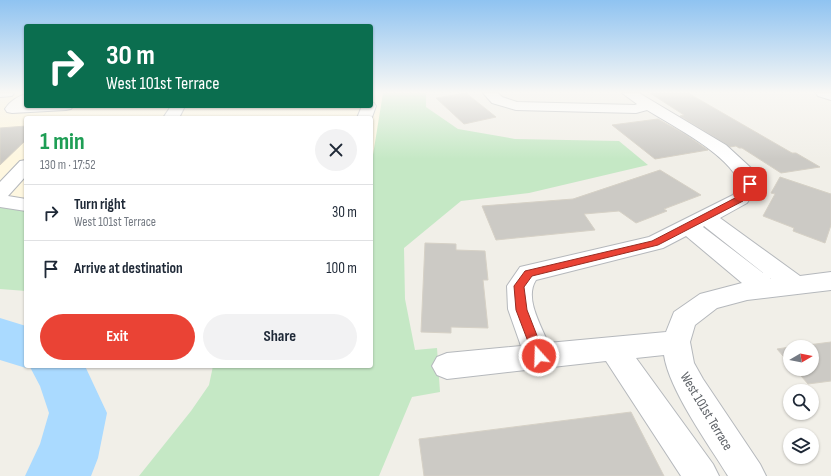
<!DOCTYPE html>
<html lang="en">
<head>
<meta charset="utf-8">
<style>
  :root { --surface:#fff; --page:#f2f2f3; --text:#1f2937; --muted:#747a83; --line:#e0e1e3; --accent:#ea4335 }
  body { margin:0; font-family:"Sofia Sans Condensed",sans-serif; background:var(--page); color:var(--text); height:100vh; display:flex; flex-direction:column; font-size:15px; white-space:nowrap }
  * { box-sizing:border-box; margin:0 }
  p { font-size:13px; color:var(--muted) }
  .icon { flex:none; width:22px; height:22px; fill:none; stroke:currentColor; stroke-width:2; stroke-linecap:round; stroke-linejoin:round }
  .map { position:relative; flex:1; overflow:hidden }
  .sheet { position:absolute; left:24px; top:116px; width:349px; height:252px; display:flex; flex-direction:column; background:var(--surface); border-radius:4px; box-shadow:0 1px 3px #0004 }
  .sheet>* { flex:none }
  .hud { position:absolute; left:24px; top:24px; width:349px; height:84px; border-radius:4px; box-shadow:0 1px 3px #0004; background:#0b6e4f; color:#fff; overflow:hidden }
  .needle { width:26px; rotate:80deg }
  .controls { position:absolute; left:783px; top:340px; display:grid; gap:8px }
  .controls a { display:grid; place-items:center; width:36px; height:36px; border-radius:50%; background:var(--surface); box-shadow:0 1px 3px #0004; font-size:20px }
  .pin { position:absolute; display:grid; place-items:center; width:34px; height:34px; color:#fff; margin:-17px; border-radius:8px; box-shadow:0 2px 6px #0006 }
  .me { position:absolute; width:44px; margin:-22px; rotate:340deg; stroke-linejoin:round; filter:drop-shadow(0 0 3px #0008) }
  .turn { display:flex; align-items:center; gap:14px; height:84px; padding:0 16px; font-size:18px }
  .turn .icon { width:52px; height:52px; stroke-width:2.5 }
  .turn b { display:block; font-size:28px; line-height:34px }
  .round { display:grid; place-items:center; flex:none; width:42px; height:42px; border-radius:21px; background:var(--page) }
  .overview { display:flex; align-items:center; justify-content:space-between; height:68px; padding:0 16px }
  h1 { font-size:24px; font-weight:700; line-height:30px; color:#1e9e55 }
  .button { display:flex; gap:8px; margin-top:auto; padding:8px 16px }
  .button a { flex:1; height:46px; border-radius:24px; background:var(--accent); color:#fff; font-size:16px; font-weight:700; line-height:46px; text-align:center }
  .button a+a { background:var(--page); color:var(--text) }
  ul { padding:0; list-style:none }
  li { display:flex; align-items:center; gap:12px; height:56px; padding:0 16px; border-top:1px solid var(--line) }
  li div { flex:1 }
  li b { display:block; font-size:15px }
  li em { font-style:normal }
  .map>svg:first-child { display:block }
  .commercial { fill:#fef7e0 }
  .green { fill:#c5e8c5 }
  .lines { fill:none; stroke-linecap:round; stroke-linejoin:round }
  .river { fill:#aadaff; fill-rule:evenodd }
  .building { fill:#cccac5; stroke:#d6d1c6 }
  .minor-casing { stroke:#b5b8bc; stroke-width:2 }
  .minor { fill:#fff; fill-rule:evenodd }
  .route { fill:#ea4335; stroke:#982c22 }
  .labels { text-anchor:middle; stroke-width:3; stroke-linejoin:round; paint-order:stroke }
  .near-street-label { font-size:14px; fill:#5f6368; stroke:#fff }
</style>
</head>
<body>
<div class="map">
<svg width="831" height="476" viewBox="0 0 831 476">
  <rect width="100%" height="100%" fill="#f1efe8"/>
  <polygon class="commercial" points="0,93 26,93 26,106 371,106 371,93 392,93 371,216 371,118 26,118 26,220 0,216"/>
  <g class="green">
    <polygon points="383,93 426,93 426,107 458,129 515,139 619,141 648,165 529,193 461,201 404,248 405,299 415,350 437,348 440,392 412,397 379,476 139,476 191,411 209,385 213,366 371,366 371,167"/>
    <polygon points="0,204 26,208 26,291 0,289"/>
  </g>
  <g class="lines">
    <polygon class="river" points="0,318 26,326 26,366 85,366 107,413 98,458 91,476 25,476 40,444 49,413 40,386 30,367 26,368 0,360"/>
  </g>
  <g class="building">
    <polygon points="466,93 496,117 464,124 436,98"/>
    <polygon points="650,93 688,93 792,153 796,153 820,167 781,173 742,148 739,148 736,146 730,147 680,116 684,115"/>
    <polygon points="658,119 685,134 708,150 655,159 612,125"/>
    <polygon points="26,126 26,140 0,165 0,128"/>
    <polygon points="660,170 701,195 664,209 667,211 636,223 619,211 584,214 595,230 496,240 482,206 573,199"/>
    <polygon points="780,177 831,194 831,225 825,243 793,231 794,228 763,216 775,194 771,193"/>
    <polygon points="425,243 456,244 456,250 485,251 488,280 483,280 488,328 451,327 451,333 421,332"/>
    <polygon points="831,342 831,381 808,384 795,369 812,369 812,347 792,347"/>
    <polygon points="790,347 790,364 777,349"/>
    <polygon points="631,412 664,476 424,476 419,439"/>
  </g>
  <g class="lines">
    <g class="minor-casing">
      <g id="minor">
        <polygon points="0,93 14,93 12,96 0,97"/>
        <path d="M483,93h15l4,4 15,5 118,3 2,-1 -15,-11h17l87,52 25,23 9,16 -13,19 -27,15 80,58 31,-4v18l-84,10 -30,8 -22,17 -5,17 4,21 9,16 57,85 6,12h-38c-19,-31 -59,-86 -64,-121l-28,3 77,106 6,12h-38l-75,-115 -159,18 -10,-4 -5,-9 5,-9 10,-4 74,-7 -13,-37 -1,-23 13,-19 129,-30 84,-42 7,-11c-11,-30 -66,-57 -93,-74l-11,3 -120,-3 -24,-7zM704,226l67,53 -68,-52zM686,236l56,47 -42,11 -26,18 -8,20 -118,11c-7,-18 -24,-45 -12,-63l127,-32z"/>
        <polygon points="816,93 831,93 831,100 818,96"/>
        <path d="M26,94v12h47l-2,3 -5,1 -54,3 -5,-1 -2,-3c4,-7 13,-13 21,-15z"/>
        <polygon points="371,102 374,103 376,106 371,120 371,118 357,118 362,106 371,106"/>
        <polygon points="171,106 185,106 179,118 163,118"/>
        <polygon points="26,160 26,176 8,196 26,199 26,211 0,207 0,182 20,161"/>
      </g>
    </g>
    <use href="#minor" class="minor"/>
  </g>
  <linearGradient id="sky" x2="0" y2="1"><stop stop-color="#8fc3f1"/><stop offset="0.58" stop-color="#f9f8f5"/><stop offset="1" stop-color="#f9f8f5" stop-opacity="0"/></linearGradient>
  <rect width="831" height="159" fill="url(#sky)"/>
  <polygon class="route" points="747,182 753,182 754,184 743,201 658,245 532,276 524,287 527,310 545,356 543,360 539,361 535,360 516,310 514,286 525,271 652,241 737,197"/>
  <g class="labels">
    <g class="near-street-label">
      <text transform="translate(707 411) rotate(59)" y="5">West 101st Terrace</text>
    </g>
  </g>
</svg>
<div class="controls">
<a><svg class="needle" viewBox="-14 -14 28 28"><path d="M0-13l5 13h-10z" fill="#e53935"/><path d="M0 13l5-13h-10z" fill="#747a83"/></svg></a>
<a><svg class="icon" aria-label="search" viewBox="0 0 24 24"><circle cx="10" cy="10" r="6"/><path d="M15 15l6 6"/></svg></a>
<a><svg class="icon" aria-label="layers" viewBox="0 0 24 24"><path d="M12 4l9 5-9 5-9-5zM3 14l9 5 9-5"/></svg></a>
</div>
<div class="pin" style="left:750px;top:184px;background:#d93025"><svg class="icon" aria-label="arrive" viewBox="0 0 24 24"><path d="M6 21V4h12l-3 4 3 4H6"/></svg></div>
<svg class="me" style="left:539px;top:356px" viewBox="-20 -20 40 40"><circle r="17" fill="#ea4335" stroke="#fff" stroke-width="3"/><path d="M0-11L8 9 0 5-8 9z" fill="#fff"/></svg>
<div class="hud">
<div class="turn"><svg class="icon" aria-label="right" viewBox="0 0 24 24"><path d="M7 20v-9h11M14 6l5 5-5 5"/></svg><div><b>30 m</b>West 101st Terrace</div></div>
</div>
<section class="sheet">
<div class="overview"><div><h1>1 min</h1><p>130 m · 17:52</p></div><a class="round"><svg class="icon" aria-label="close" viewBox="0 0 24 24"><path d="M6 6l12 12M18 6L6 18"/></svg></a></div>
<ul>
<li><svg class="icon" aria-label="right" viewBox="0 0 24 24"><path d="M7 20v-9h11M14 6l5 5-5 5"/></svg><div><b>Turn right</b><p>West 101st Terrace</p></div><em>30 m</em></li>
<li><svg class="icon" aria-label="arrive" viewBox="0 0 24 24"><path d="M6 21V4h12l-3 4 3 4H6"/></svg><div><b>Arrive at destination</b></div><em>100 m</em></li>
</ul>
<div class="button"><a>Exit</a><a>Share</a></div>
</section>
</div>
</body>
</html>
